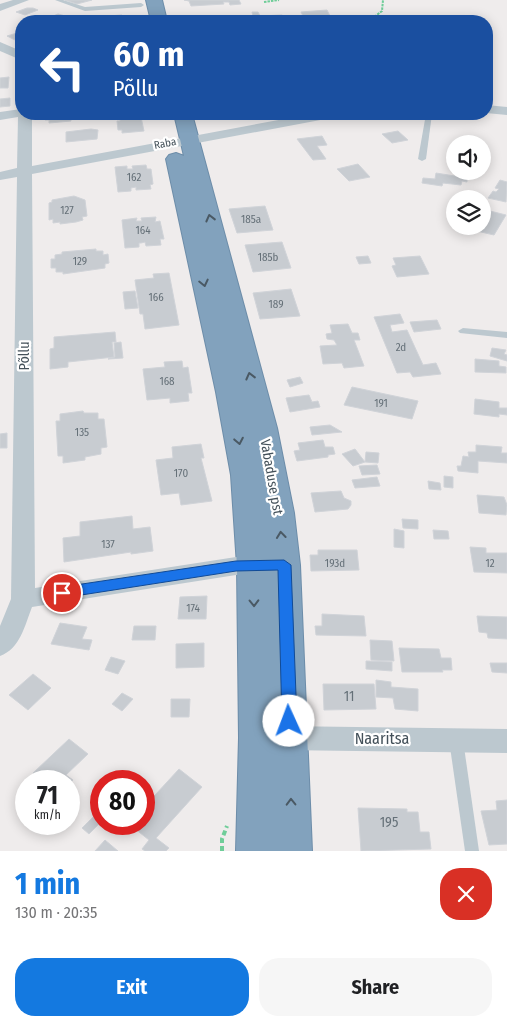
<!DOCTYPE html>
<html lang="en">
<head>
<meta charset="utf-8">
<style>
  :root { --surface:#fff; --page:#f6f6f6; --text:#202124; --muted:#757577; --accent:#1479e0 }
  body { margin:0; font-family:"Fira Sans Condensed",sans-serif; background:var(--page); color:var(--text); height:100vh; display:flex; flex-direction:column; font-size:19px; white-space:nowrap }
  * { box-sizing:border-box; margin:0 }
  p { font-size:16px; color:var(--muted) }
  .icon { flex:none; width:28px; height:28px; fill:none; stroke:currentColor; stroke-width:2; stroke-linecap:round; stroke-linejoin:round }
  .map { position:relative; height:851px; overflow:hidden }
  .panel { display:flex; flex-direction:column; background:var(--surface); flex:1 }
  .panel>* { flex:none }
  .top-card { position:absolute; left:15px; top:15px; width:478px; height:105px; border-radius:20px; box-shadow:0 2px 12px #0003; background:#1a4fa0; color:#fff; overflow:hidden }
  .controls { position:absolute; left:446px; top:135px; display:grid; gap:10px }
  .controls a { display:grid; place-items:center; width:45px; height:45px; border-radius:50%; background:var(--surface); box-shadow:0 2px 12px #0003; font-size:25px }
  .speed { position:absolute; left:15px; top:770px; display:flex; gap:10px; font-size:25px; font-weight:700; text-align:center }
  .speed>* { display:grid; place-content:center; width:65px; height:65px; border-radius:50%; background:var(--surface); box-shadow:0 2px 12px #0003; line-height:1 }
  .speed small { font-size:12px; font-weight:400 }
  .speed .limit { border:8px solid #d22; background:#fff; color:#111 }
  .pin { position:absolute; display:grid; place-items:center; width:42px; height:42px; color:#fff; margin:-21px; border:2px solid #fff; border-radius:50%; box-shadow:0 1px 5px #0007 }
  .me { position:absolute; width:55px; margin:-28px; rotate:358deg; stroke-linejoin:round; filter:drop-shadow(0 0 4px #0008) }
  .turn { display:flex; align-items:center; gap:18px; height:105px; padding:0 15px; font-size:22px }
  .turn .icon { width:65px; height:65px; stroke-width:2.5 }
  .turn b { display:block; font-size:35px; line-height:42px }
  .round { display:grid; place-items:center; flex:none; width:52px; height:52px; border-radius:20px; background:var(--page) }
  .head { display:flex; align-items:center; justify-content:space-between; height:85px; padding:0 15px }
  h1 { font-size:30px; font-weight:700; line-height:38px; color:var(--accent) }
  .button { display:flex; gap:10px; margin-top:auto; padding:10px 15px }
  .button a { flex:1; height:58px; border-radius:20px; background:var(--accent); color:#fff; font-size:20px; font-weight:700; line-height:58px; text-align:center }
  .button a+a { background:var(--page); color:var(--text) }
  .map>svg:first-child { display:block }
  .building { fill:#c8ccd1; stroke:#d0d3d8 }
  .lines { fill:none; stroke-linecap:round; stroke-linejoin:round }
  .highway-casing { stroke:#6d8da9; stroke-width:2 }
  .path-far1 { stroke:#6fcd99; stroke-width:2; stroke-dasharray:2.5 1; stroke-linecap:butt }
  .path { stroke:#6fcd99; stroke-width:4; stroke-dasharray:5 3; stroke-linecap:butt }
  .lane { fill:#bcc8cf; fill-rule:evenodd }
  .street { fill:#bcc8cf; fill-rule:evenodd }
  .highway { fill:#82a2bd; fill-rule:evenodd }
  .oneway { stroke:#4a5964 }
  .route { fill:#1a73e8; stroke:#114b97 }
  .labels { text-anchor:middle; stroke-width:4.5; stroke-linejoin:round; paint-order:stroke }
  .far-street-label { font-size:11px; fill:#44515a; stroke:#fff }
  .number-label { font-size:11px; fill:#657078 }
  .street-label { font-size:14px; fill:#44515a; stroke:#fff }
  .near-number-label { font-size:14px; fill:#657078 }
  .near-street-label { font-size:16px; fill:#44515a; stroke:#fff }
</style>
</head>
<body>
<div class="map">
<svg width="507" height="851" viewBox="0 0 507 851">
  <rect width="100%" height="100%" fill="#efecec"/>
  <g class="building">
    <polygon points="65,0 92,0 77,4"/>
    <polygon points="184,0 239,0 241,4 230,5 229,2 223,2 224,4 191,6 189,1"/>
    <polygon points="27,8 33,8 38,10 25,15 16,12"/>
    <polygon points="327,10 331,18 305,20 301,12"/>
    <polygon points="252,12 258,12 260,16 282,15 288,20 249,21 247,16 253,16"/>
    <polygon points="58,14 69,17 57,21 41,21"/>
    <polygon points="122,15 122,20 106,19 108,16"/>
    <polygon points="17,33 21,34 21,37 15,40 7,36"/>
    <polygon points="9,77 8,88 0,88 0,78"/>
    <polygon points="10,98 10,106 0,107 0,99"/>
    <polygon points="45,114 70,114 71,121 49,123 49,120 45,120"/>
    <polygon points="195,114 220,114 214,114 215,117 196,118"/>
    <polygon points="141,117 144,131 122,133 122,130 118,130 117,121 120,121 120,119"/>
    <polygon points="91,129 98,130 97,139 66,142 66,132"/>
    <polygon points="398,131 408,140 392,143 382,134"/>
    <polygon points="322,136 327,145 317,146 326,159 313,160 297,139"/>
    <polygon points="358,164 370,177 349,181 337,169"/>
    <polygon points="146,165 147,169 151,169 153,184 150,185 151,189 136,190 136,187 131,188 131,191 118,192 115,167 127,166 127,169 133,169 132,166"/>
    <polygon points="436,173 467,178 467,182 462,181 461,185 443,183 442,186 422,183 423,178 435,179"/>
    <polygon points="500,180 507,182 506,202 488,198 493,191 496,192 499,189 495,188"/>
    <polygon points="74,196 85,200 87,216 82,217 83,220 76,222 60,224 60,222 53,223 53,219 49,220 49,203 52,202 52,200"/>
    <polygon points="265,206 273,230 237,233 229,209"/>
    <polygon points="482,209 506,215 494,235 468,229 470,226 482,226"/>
    <polygon points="156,217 155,222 160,221 164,239 160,239 161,245 146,246 145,242 141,243 139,243 139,247 125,248 122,220 137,218 136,221 142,221 141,218"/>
    <polygon points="282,242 291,268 253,272 245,245"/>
    <polygon points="96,249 96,251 103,251 103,255 108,254 109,263 105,264 105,268 63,274 63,272 56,272 56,268 51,268 51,259 55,259 55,255 62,254 62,252"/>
    <polygon points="368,256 371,263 359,264 356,257"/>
    <polygon points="420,256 429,274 397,277 392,266 396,265 393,258"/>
    <polygon points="169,273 179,325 145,329 143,314 140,314 135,280 154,278 153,274"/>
    <polygon points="291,289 300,316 260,319 253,293"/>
    <polygon points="135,291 138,308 125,309 123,292"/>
    <polygon points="400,314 404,323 390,325 392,332 407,330 423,365 436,363 441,374 413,377 410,372 397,373 374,317"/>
    <polygon points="437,320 441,329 414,332 410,322"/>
    <polygon points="348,324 352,333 358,333 360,340 354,340 364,366 344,368 342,363 323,364 320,346 337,345 334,340 327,339 326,334 332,333 330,325"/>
    <polygon points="115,332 116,342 112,342 114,357 68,362 68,367 50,369 50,349 54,348 54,337"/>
    <polygon points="121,342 123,358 108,359 115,357 114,343"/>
    <polygon points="492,348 506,350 504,354 507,355 507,361 490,356"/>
    <polygon points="475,359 499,361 499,366 506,367 506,373 475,372"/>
    <polygon points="182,361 183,368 188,367 192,393 188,393 189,401 170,403 170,398 147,400 143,369 165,367 164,362"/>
    <polygon points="300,377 303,383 290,387 287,380"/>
    <polygon points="352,387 418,401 412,419 344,405"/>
    <polygon points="309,395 312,402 318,401 320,407 290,412 286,398"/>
    <polygon points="475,399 499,402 499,408 507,408 507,415 499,414 499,417 474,414"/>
    <polygon points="83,411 84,413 98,413 98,419 104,419 107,447 101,448 101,454 85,457 85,460 63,463 63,456 58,456 56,421 60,421 60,414"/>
    <polygon points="330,425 342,432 312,435 310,427"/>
    <polygon points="7,433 7,448 0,448 0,434"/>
    <polygon points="323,440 325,447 333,447 335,454 328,455 328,457 297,461 294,451 300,450 298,443"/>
    <polygon points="201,444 204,458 201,458 212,501 181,505 179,493 161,495 156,460 173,458 172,447"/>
    <polygon points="476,445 502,447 501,453 507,453 507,463 478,461 478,473 458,471 457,466 461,466 463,456 469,457 468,452 476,452"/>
    <polygon points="355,449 365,462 353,466 342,454"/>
    <polygon points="366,452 379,453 378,463 365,462"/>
    <polygon points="377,465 380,474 362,475 359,466"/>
    <polygon points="444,476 453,477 453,488 444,487"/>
    <polygon points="377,477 380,486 355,488 352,480"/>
    <polygon points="428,481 440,483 441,490 429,489"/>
    <polygon points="341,491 344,498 351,501 351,505 348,509 315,512 311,493"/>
    <polygon points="477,495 504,497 507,505 506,515 479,513"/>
    <polygon points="132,516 133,529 150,527 153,551 131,554 131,552 64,562 63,538 80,536 80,522"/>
    <polygon points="402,519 418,520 418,529 403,528"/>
    <polygon points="394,529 404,531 404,548 394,547"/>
    <polygon points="433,530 448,531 449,539 434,539"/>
    <polygon points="470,547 486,548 486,553 507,553 507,573 474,572"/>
    <polygon points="318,550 357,550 359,570 311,571 310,555 318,555"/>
    <polygon points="207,596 206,619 178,619 180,597"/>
    <polygon points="322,614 364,616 366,636 316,635 315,626 322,626"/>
    <polygon points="477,616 507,617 507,639 488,638 487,633 479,632"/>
    <polygon points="60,623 87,627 82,639 92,640 89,650 51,644"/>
    <polygon points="134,626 156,626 155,640 132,640"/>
    <polygon points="370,640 392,641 394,661 371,660"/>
    <polygon points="204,643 204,667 176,668 176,644"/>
    <polygon points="399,648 439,649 441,658 451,658 452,670 442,670 443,672 402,672"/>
    <polygon points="111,657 125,661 118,674 105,670"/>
    <polygon points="366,661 392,662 392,671 366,669"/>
    <polygon points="490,663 507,663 507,673 492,672"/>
    <polygon points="33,674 51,688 28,710 9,695"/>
    <polygon points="376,680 391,682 391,687 418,689 418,711 395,709 393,698 376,697"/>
    <polygon points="323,684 374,684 376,709 324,710"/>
    <polygon points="122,693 133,699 122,711 112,704"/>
    <polygon points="171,699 190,699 189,717 171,717"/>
    <polygon points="69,739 88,754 66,775 73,780 69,784 69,781 37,781 40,778 33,773"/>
    <polygon points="179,769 202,787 156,838 169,848 166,851 145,851 142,849 149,840 129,824 144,824 144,807"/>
    <polygon points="101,788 101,805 92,798"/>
    <polygon points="507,800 507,844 489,845 481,811 497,810 496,801"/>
    <polygon points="358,808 407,809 407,812 418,812 420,832 429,832 431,849 361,851"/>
    <polygon points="96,814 101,819 101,822 89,834 82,828"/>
    <polygon points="105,840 118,851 95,851"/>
  </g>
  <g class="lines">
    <g class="highway-casing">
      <g id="highway">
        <polygon points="146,0 162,0 167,21 151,21"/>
        <polygon points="174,114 192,114 277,428 294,513 300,565 312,851 236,851 239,738 237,566 231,475 216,392 166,159 169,155 176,153 184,156"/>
      </g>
    </g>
    <g class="path-far1">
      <polyline points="264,2 279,0"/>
      <polyline points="369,21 382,11 383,0"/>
    </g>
    <polyline class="path" points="222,851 222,839 227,826"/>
    <g class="lane">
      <polygon points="55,0 63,0 85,7 141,3 144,5 141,7 85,11"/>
      <polygon points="426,114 432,114 426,159 422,161 418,159"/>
      <polygon points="463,328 507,332 507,338 460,333 458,331"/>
      <polygon points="456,734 461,736 463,740 479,851 465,851 449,740 451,736"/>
    </g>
    <g class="street">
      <polygon points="13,0 29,0 0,11 0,4"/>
      <polygon points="0,42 21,51 21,60 0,51"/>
      <polygon points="486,105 507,107 507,115 486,113"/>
      <path d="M21,109v5h11v52l279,-52h27l-7,4 -299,56 3,414 201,-31h28l8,3 3,6 -3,6 -8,3h-28l-204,32c-7,18 -12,42 -32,49v-30l11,-27 6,-422 -17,3v-8l17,-4 1,-51 -18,3v-8z"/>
      <polygon points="281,726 507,729 507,753 281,750 272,746 268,738 272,730"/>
    </g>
    <use href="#highway" class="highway"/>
  </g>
  <defs><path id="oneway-chevron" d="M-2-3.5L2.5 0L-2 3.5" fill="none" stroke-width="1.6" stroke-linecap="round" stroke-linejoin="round" transform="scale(1.25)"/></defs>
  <g class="oneway">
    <use href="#oneway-chevron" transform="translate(210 218) rotate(-104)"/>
    <use href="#oneway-chevron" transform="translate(204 283) rotate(77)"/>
    <use href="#oneway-chevron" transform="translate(250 376) rotate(-104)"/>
    <use href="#oneway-chevron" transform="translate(239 441) rotate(79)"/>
    <use href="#oneway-chevron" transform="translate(281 535) rotate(-96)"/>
    <use href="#oneway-chevron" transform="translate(254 603) rotate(89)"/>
    <use href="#oneway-chevron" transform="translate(291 802) rotate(-91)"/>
  </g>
  <polygon class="route" points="284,560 291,565 297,721 295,726 289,728 284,726 282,721 278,570 236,571 62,598 55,593 62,587 236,561"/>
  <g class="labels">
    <g class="far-street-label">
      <text transform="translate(165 143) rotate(-11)" y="4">Raba</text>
    </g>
    <g class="number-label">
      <text x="134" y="181">162</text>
      <text x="67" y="214">127</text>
      <text x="251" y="223">185a</text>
      <text x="143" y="234">164</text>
      <text x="268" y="261">185b</text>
      <text x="80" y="265">129</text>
      <text x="156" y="301">166</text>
      <text x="276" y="308">189</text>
      <text x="401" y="351">2d</text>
      <text x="167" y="385">168</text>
      <text x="381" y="407">191</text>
      <text x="82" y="436">135</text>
      <text x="181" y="477">170</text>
      <text x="108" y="548">137</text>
      <text x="335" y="567">193d</text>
      <text x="490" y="567">12</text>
      <text x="193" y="612">174</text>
    </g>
    <g class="street-label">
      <text transform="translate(24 356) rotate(-90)" y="5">Põllu</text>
      <text transform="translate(272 477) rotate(80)" y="5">Vabaduse pst</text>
    </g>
    <g class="near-number-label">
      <text x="349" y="701">11</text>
      <text x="389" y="827">195</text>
    </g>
    <g class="near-street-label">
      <text x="382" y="744">Naaritsa</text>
    </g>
  </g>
</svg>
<div class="controls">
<a><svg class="icon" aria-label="sound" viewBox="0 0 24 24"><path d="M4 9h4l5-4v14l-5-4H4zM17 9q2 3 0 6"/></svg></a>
<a><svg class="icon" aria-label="layers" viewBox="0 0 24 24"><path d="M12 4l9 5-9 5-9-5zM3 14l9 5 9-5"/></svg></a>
</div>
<div class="speed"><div>71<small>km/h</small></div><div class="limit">80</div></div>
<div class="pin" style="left:62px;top:593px;background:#d93025"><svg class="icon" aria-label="arrive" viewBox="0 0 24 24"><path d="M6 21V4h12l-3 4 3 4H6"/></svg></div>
<svg class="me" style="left:289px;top:721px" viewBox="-20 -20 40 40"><circle r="19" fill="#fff"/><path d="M0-13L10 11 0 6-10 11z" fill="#1a73e8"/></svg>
<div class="top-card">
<div class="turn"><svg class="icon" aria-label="left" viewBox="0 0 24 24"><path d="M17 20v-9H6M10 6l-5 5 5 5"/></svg><div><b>60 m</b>Põllu</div></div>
</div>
</div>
<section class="panel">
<div class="head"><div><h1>1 min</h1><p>130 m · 20:35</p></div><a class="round" style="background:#d93025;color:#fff"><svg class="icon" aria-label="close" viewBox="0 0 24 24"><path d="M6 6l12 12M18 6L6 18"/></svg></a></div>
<div class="button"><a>Exit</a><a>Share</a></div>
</section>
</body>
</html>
